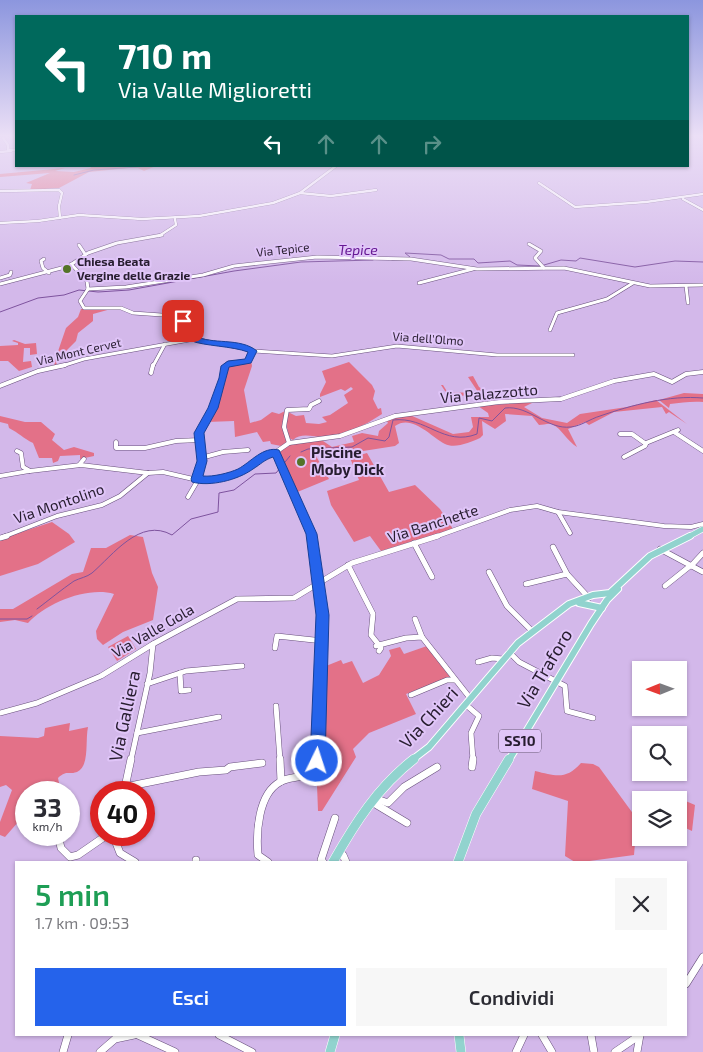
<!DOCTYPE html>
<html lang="it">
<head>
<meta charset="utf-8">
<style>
  :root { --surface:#fff; --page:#f7f7f7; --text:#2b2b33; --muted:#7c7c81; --accent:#2563eb }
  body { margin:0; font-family:"Exo 2",sans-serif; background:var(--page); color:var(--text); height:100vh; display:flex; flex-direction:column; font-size:19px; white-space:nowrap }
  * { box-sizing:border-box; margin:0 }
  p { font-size:16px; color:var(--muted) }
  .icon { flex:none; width:28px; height:28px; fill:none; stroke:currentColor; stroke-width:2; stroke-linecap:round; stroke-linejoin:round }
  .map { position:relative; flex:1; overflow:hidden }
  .panel { position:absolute; left:15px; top:861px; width:672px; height:175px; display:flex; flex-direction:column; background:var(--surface); border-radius:0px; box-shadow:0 1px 4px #0004 }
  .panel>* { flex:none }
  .banner { position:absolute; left:15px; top:15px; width:674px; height:152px; border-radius:0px; box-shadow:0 1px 4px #0004; background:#00695c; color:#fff; overflow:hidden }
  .needle { width:32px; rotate:269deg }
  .buttons { position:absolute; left:632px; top:661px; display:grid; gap:10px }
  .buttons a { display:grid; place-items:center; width:55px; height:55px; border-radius:0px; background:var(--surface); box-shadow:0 1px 4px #0004; font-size:25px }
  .speed { position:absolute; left:15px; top:781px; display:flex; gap:10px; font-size:25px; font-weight:700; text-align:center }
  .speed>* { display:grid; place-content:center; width:65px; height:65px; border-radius:50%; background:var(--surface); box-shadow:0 1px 4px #0004; line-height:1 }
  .speed small { font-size:12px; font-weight:400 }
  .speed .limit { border:8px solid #d22; background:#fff; color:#111 }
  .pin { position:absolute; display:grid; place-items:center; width:42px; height:42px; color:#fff; margin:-21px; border-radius:10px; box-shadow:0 2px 8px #0006 }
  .me { position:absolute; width:55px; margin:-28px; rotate:4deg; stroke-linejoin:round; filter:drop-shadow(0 0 4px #0008) }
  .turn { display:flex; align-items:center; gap:18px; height:105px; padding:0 20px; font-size:22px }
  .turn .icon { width:65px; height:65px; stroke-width:2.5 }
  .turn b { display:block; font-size:35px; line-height:42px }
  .lanes { display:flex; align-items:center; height:48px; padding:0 20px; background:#0003; justify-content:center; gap:25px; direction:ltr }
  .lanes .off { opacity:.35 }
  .round { display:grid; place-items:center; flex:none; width:52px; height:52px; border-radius:0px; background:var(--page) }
  .head { display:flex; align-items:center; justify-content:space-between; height:85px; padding:0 20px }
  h1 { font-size:30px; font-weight:600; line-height:38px; color:#1e9e55 }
  .button { display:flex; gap:10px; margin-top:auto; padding:10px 20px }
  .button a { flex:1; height:58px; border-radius:0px; background:var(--accent); color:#fff; font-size:20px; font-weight:600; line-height:58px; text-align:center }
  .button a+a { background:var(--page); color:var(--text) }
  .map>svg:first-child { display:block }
  .green { fill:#e37188 }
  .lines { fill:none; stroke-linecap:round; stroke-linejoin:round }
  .stream { stroke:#7e539e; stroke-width:1 }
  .minor-far4-casing { stroke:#68507c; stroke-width:3 }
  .minor-far3-casing { stroke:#68507c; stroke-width:4 }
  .minor-far2-casing { stroke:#68507c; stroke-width:5 }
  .minor-far1-casing { stroke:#68507c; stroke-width:6 }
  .minor-casing { stroke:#68507c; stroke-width:8 }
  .major-far2-casing { stroke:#fff; stroke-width:6 }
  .major-far1-casing { stroke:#fff; stroke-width:8 }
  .major-casing { stroke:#fff; stroke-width:10 }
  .minor-far4 { stroke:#fff; stroke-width:2.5 }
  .minor-far3 { stroke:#fff; stroke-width:3 }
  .minor-far2 { stroke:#fff; stroke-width:4 }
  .minor-far1 { stroke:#fff; stroke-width:5 }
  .minor { stroke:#fff; stroke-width:7 }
  .major-far2 { stroke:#91d3ce; stroke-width:5 }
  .major-far1 { stroke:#91d3ce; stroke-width:6 }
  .major { stroke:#91d3ce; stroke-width:9 }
  .route { fill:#2563eb; stroke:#184099 }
  .poi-dot { fill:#547328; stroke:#e0c5f8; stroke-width:2 }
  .labels { text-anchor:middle; stroke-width:4; stroke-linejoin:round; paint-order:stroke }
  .far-street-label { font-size:12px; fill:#271d2f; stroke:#e0c5f8 }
  .far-poi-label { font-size:12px; font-weight:bold; fill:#271d2f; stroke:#e0c5f8; text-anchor:start }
  .far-water-label { font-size:14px; font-style:italic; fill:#671994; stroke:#e0c5f8 }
  .shield { fill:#e0c5f8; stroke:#5e4f6b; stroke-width:1 }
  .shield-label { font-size:14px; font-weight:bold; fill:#271d2f }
  .street-label { font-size:15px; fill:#271d2f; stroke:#e0c5f8 }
  .poi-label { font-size:15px; font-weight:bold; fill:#271d2f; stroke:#e0c5f8; text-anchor:start }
  .near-street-label { font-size:18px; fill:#271d2f; stroke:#e0c5f8 }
</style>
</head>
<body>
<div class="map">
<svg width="703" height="1052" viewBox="0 0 703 1052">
  <rect width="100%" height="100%" fill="#d3b8ea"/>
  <g class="green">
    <polygon points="90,166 156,166 144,171 138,168 128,168 89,172 59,188 30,190 32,184 26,183 50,173 0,177 0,174 65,168 55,171 74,172 91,168"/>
    <polygon points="81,309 111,309 93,314 93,321 78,333 76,341 62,355 55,366 54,363 66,328 78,317"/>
    <polygon points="14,340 25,344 36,343 37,354 30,355 30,348 24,348 23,362 31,361 32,367 19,371 8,361 0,361 0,346 18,345 18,343 12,341"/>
    <path d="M251,360l1,6 -8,24 6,33 11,-3 11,-8 7,2 8,-4c-7,10 -5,21 1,33l-7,3 -10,-2 -1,-3 -7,1 -6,-10 -22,5 -1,-16 -27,1 21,-57 14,-1z"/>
    <path d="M349,362l23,23 3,6 -2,8 5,10 3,-1 1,6c-18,12 -37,21 -59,23 -10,0 -22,-5 -30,3l-4,-2 -4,-21 3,-5 8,4 8,-1 2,8 13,1 8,-2 -5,-5 8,-2 18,-12 -4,-8 9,-6 -2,-2 -6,4 -4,-2 -21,8v-3l6,-12 -4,-11z"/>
    <polygon points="473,376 479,387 487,392 488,396 497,393 507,399 524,399 483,403 484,400 479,394 449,397 441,385 443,385 448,393 478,392 468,377"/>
    <path d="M684,393l19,1v8c-12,-1 -22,1 -33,2l-1,4 -10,-8z"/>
    <path d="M656,400l31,24 -18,-12 -3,2 -4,-7 -48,5 -25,13 -4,-3 -17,7 9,18c-10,-6 -15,-18 -25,-23 -4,-1 -9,1 -13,1l-7,-9 -27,-2 1,7 -11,8 -13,-8 1,14 -3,3c-9,4 -25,11 -35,6 -15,-8 -33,-30 -50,-18l4,17 -4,3 -70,11 -7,-3 -2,2 13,23 -34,14 -17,-41 16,-9 26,-4 12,8 22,-5 -2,-6 10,-3 16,3 1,-5 9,-8 -2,-4 24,-4 43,19 16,-2 4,-5 -2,-10h18l-1,-4 -10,-7 56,-4 -10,5 18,11 25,5 13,-9 47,-7z"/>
    <path d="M0,416l25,6h16l14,12 -3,6 12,10 10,-3 20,6v3l-14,3v-4l-20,1 -2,5 -5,2 -1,-5h-13l-6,-15c-10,-5 -14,-10 -24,-15l-1,-4 -8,-2z"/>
    <polygon points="367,453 389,492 415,485 440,509 453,529 381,551 370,536 354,542 331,505 327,491 359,480 350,458"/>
    <polygon points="52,522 69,534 75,542 38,564 0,576 0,539"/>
    <path d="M130,535l13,2 9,36 6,14 -5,33 -30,12 -20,13 -6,-6 -1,-8 18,-37c-26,-8 -68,9 -86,29l-13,-3 -15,2v-13h13l59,-35 11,-2 8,-24h15z"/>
    <polygon points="128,636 136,649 117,661 108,647"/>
    <polygon points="427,646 450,677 406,694 416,714 369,733 353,749 356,757 322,811 318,811 317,785 314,779 323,765 326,666 341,660 343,664 352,661 363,683 379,675 391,656 389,650 400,647 404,654"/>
    <path d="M70,723l-1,8 19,-4c-3,14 2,39 -11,45 -9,3 -10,-2 -19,6l2,10 -9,4h-25v21l-21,24 -5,-2v-13l12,-32 -6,-5 -6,2v-51l38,2 6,-2 1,-8z"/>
    <path d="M581,763l12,1 6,3 38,52 -3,36 -52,7h-7l-10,-6 3,-55 -36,-12 3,-18c21,5 31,9 46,-8z"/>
    <polygon points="681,799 695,805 692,831 679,825"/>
  </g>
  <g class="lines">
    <g class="stream">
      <polyline points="74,175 94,170 152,166"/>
      <polyline points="410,257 405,253 441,255 449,259 474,259 478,263 510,261 517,265 540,266"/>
      <polyline points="392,260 403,260"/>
      <polyline points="544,265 561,260 576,261 580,258 635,267 675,261 703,262"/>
      <polyline points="0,312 38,298 64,295 79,290 98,292 129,290 234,271 301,262 373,260"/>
      <path d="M301,452l7,-3 44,-2 16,-9 17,3 4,-4 4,-17c33,-4 51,27 84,14l2,-16 13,3 13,-13c24,-3 42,22 66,19 10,-1 19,-8 29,-11 32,-11 69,-21 103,-18"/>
      <path d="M37,609c12,-9 24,-19 37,-28 6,-3 13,-4 18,-8 21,-18 48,-56 80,-38l19,-16 27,-7 1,-19 15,-3 21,-16 21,-1 14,-17"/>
      <polyline points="0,619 27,619 32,616"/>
    </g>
    <g class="minor-far4-casing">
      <g id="minor-far4">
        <polyline points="3,138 8,145 8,150 16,150"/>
        <polyline points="0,152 11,151"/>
        <polyline points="539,183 575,207 646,202 703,194"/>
        <polyline points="0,191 59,190 62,193 59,206 60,218"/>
        <polyline points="300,193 331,196 376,190"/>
        <polyline points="683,199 703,210"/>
        <polyline points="0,223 38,221 79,215 142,219 199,216 273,203 300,193 336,166"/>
        <polyline points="159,236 176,225 175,219"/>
      </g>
    </g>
    <g class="minor-far3-casing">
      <g id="minor-far3">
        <polyline points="529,244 541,251 535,258 544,268"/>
        <polyline points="79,245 85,254"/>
        <polyline points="44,259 41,261 43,268 49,273"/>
        <polyline points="71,264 87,281 88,289"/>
        <polyline points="0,278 10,275 11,272"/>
        <polyline points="419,283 473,269"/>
        <polyline points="0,284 69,266 88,253 117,243 162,235"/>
        <polyline points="686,286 688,303"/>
        <polyline points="88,289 126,287 203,275 234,266 317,257 411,259 477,269 564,268 650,286 703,285"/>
        <polyline points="88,289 80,301 84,308 121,308 133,313 176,316 195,339 252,350 248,361 228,363 225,366"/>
        <polyline points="550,330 557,313 607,299 633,283"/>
        <polyline points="253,351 332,356 397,346 497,355 573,355"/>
        <polyline points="62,366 84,359 195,339"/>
        <polyline points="153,366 165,344"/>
      </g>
    </g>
    <g class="minor-far2-casing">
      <g id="minor-far2">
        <polyline points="151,373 153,365"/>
        <polyline points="0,386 38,371 65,365"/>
        <polyline points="674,432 703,451"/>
        <polyline points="620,434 632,434 646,444"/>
        <polyline points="116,442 116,448 145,448 176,441 200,440"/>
        <polyline points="289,443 284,427 287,410 309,409 311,405 319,401"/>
        <polyline points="17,451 21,453 23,467 30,471 81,465 148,473 163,472 193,479 209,480 239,473 262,456 276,452 304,512 312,537"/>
        <polyline points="276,452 289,443 340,436 395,416 499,402 561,399 614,381 654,374 672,382 686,374 703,372"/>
        <polyline points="624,457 645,446 646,443 678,430"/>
        <polyline points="201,458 223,452 248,450"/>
        <polyline points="79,465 84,459"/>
        <polyline points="0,476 29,471"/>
        <polyline points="196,479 202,461 199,433 213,408 226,365"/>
        <polyline points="188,497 198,480"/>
        <polyline points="558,512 570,533"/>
        <polyline points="3,537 57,516 102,505 120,496 148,473"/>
        <polyline points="435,537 510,510 537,506 558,512 664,526 691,527 703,524"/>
      </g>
    </g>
    <g class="minor-far1-casing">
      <g id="minor-far1">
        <path d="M312,536c16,74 10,149 5,224"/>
        <polyline points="0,538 7,536"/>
        <polyline points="414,543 432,577"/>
        <polyline points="553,547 567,574 589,598"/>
        <polyline points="660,549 703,572"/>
        <polyline points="348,565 373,614 371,635 379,645 406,638 422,637 470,698"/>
        <polyline points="691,566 703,553"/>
        <polyline points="489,572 507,606 532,631"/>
        <polyline points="526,584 567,574"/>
        <polyline points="665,586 690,566"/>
        <polyline points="415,619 422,637"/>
        <polyline points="376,646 379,645 381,648 379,651"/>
        <polyline points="275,648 277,636 323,641"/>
        <polyline points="509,652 519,662 565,686 567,711 593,718"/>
        <polyline points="478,662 492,658 503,659"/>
        <polyline points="180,673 181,691 189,690"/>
        <polyline points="147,684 186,671 242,666"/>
        <polyline points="411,695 447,680 455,680"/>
        <polyline points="465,704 479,716 471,733 473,760"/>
        <polyline points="276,706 280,760"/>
        <polyline points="0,713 37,703 101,676 153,644 237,599 294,598 352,563 438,536"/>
        <polyline points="137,733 219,717"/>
        <polyline points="131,760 150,673 153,644"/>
      </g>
    </g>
    <g class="minor-casing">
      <g id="minor">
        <polyline points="280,759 281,781"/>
        <polyline points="472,767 473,759"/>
        <polyline points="125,787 199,772 226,770 230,767 262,763"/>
        <polyline points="124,792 131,759"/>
        <polyline points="374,798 388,803 404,787 437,767"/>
        <polyline points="372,802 407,823"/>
        <polyline points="58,835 61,848 70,857 78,855 107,835"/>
        <polyline points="113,835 120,853 135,862"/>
        <polyline points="338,853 343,855 346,862"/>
        <polyline points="196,860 196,862"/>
        <path d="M268,862l-10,-7c-2,-22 0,-61 22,-73 9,-6 20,-3 30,-9l7,-14"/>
        <polyline points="323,862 321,860 335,818"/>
        <polyline points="686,984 703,957"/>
        <polyline points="138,1035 175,1052"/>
        <polyline points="219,1035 252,1052"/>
        <polyline points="542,1035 552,1052"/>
        <polyline points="591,1035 594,1052"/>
        <polyline points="63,1052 68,1035"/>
        <polyline points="100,1052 115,1039 134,1035"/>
        <polyline points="516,1052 524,1035"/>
        <polyline points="615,1052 640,1035"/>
        <polyline points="637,1052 640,1035"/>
      </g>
    </g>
    <g class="major-far2-casing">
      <polyline id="major-far2" points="688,537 703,529"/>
    </g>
    <g class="major-far1-casing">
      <g id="major-far1">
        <polyline points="579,603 602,608"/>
        <polyline points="412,760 429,747 518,643 569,604 593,595 610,593 650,556 690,536"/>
        <polyline points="509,760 591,624 607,600 618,589"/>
      </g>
    </g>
    <g class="major-casing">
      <g id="major">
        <path d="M333,862c22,-39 45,-75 81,-103"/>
        <polyline points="458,862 476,814 509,759"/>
        <polyline points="459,1035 461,1052"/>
        <polyline points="330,1052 335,1035"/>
      </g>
    </g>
    <use href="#minor-far4" class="minor-far4"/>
    <use href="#minor-far3" class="minor-far3"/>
    <use href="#minor-far2" class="minor-far2"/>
    <use href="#minor-far1" class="minor-far1"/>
    <use href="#minor" class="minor"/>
    <use href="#major-far2" class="major-far2"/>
    <use href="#major-far1" class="major-far1"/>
    <use href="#major" class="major"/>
  </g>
  <linearGradient id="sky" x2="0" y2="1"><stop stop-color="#8c96de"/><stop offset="0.48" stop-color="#ebdff6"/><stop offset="1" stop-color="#ebdff6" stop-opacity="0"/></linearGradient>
  <rect width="703" height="283" fill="url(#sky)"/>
  <path class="route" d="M183,319h3c3,6 5,13 10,17 15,9 44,1 61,15l-6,12 -22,4 -11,41 -14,25 3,28 -4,15c10,1 26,-3 35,-7 13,-7 25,-23 41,-19l38,84 12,81 -4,146 -2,5 -6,3 -5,-3 -2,-5 6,-146 -10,-81 -33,-77c-9,3 -12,7 -20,12 -15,11 -43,18 -61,13l-1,-3 6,-18 -3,-28 14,-25 11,-30 2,-12 7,-5 17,-2 3,-7c-16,-6 -44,-6 -56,-11 -7,-4 -10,-13 -13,-20z"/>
  <g class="poi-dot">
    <circle cx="67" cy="269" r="5"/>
    <circle cx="301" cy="462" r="5"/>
  </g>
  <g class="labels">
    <g class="far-street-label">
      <text transform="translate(283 250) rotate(-6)" y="4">Via Tepice</text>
      <text transform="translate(428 339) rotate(4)" y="4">Via dell'Olmo</text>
      <text transform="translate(79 352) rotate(-13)" y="4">Via Mont Cervet</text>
    </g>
    <g class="far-poi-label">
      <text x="77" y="266">Chiesa Beata<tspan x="77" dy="14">Vergine delle Grazie</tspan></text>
    </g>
    <g class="far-water-label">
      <text x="358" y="255">Tepice</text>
    </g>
    <rect class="shield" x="499" y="729.5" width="42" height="23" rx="4"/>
    <g class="shield-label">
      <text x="520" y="746">SS10</text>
    </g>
    <g class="street-label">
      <text transform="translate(489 394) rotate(-5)" y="5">Via Palazzotto</text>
      <text transform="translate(59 504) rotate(-19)" y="5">Via Montolino</text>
      <text transform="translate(433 524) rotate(-18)" y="5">Via Banchette</text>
      <text transform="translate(153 631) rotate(-30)" y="5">Via Valle Gola</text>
    </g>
    <g class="poi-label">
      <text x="311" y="458">Piscine<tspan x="311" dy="17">Moby Dick</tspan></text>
    </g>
    <g class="near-street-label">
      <text transform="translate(545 669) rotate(-59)" y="6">Via Traforo</text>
      <text transform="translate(125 716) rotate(-78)" y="6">Via Galliera</text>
      <text transform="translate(429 718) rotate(-47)" y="6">Via Chieri</text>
    </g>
  </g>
</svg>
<div class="buttons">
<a><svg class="needle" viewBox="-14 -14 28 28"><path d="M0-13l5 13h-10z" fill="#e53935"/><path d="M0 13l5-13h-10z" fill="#7c7c81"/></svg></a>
<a><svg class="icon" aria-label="search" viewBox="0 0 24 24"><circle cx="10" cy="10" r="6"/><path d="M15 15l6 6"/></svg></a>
<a><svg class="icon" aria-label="layers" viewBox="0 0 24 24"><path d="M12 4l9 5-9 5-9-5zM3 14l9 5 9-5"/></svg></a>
</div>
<div class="speed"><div>33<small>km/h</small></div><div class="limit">40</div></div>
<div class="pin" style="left:183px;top:321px;background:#d93025"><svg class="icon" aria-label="arrive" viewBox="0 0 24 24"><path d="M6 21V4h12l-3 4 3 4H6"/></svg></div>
<svg class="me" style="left:317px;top:761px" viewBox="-20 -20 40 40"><circle r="17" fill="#2563eb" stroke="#fff" stroke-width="3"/><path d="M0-11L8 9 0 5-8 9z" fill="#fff"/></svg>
<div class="banner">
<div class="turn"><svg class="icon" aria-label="left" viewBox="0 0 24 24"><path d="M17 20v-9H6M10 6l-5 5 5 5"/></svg><div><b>710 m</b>Via Valle Miglioretti</div></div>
<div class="lanes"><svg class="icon" aria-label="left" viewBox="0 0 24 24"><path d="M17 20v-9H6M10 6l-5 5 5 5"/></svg><svg class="icon off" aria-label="ahead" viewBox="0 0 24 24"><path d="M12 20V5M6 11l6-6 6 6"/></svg><svg class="icon off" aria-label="ahead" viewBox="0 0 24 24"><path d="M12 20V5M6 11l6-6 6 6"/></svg><svg class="icon off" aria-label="right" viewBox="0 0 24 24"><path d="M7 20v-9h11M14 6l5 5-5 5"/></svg></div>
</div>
<section class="panel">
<div class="head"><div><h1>5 min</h1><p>1.7 km · 09:53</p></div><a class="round"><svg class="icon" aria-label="close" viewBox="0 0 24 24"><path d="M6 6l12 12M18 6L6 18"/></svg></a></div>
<div class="button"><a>Esci</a><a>Condividi</a></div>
</section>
</div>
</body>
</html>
